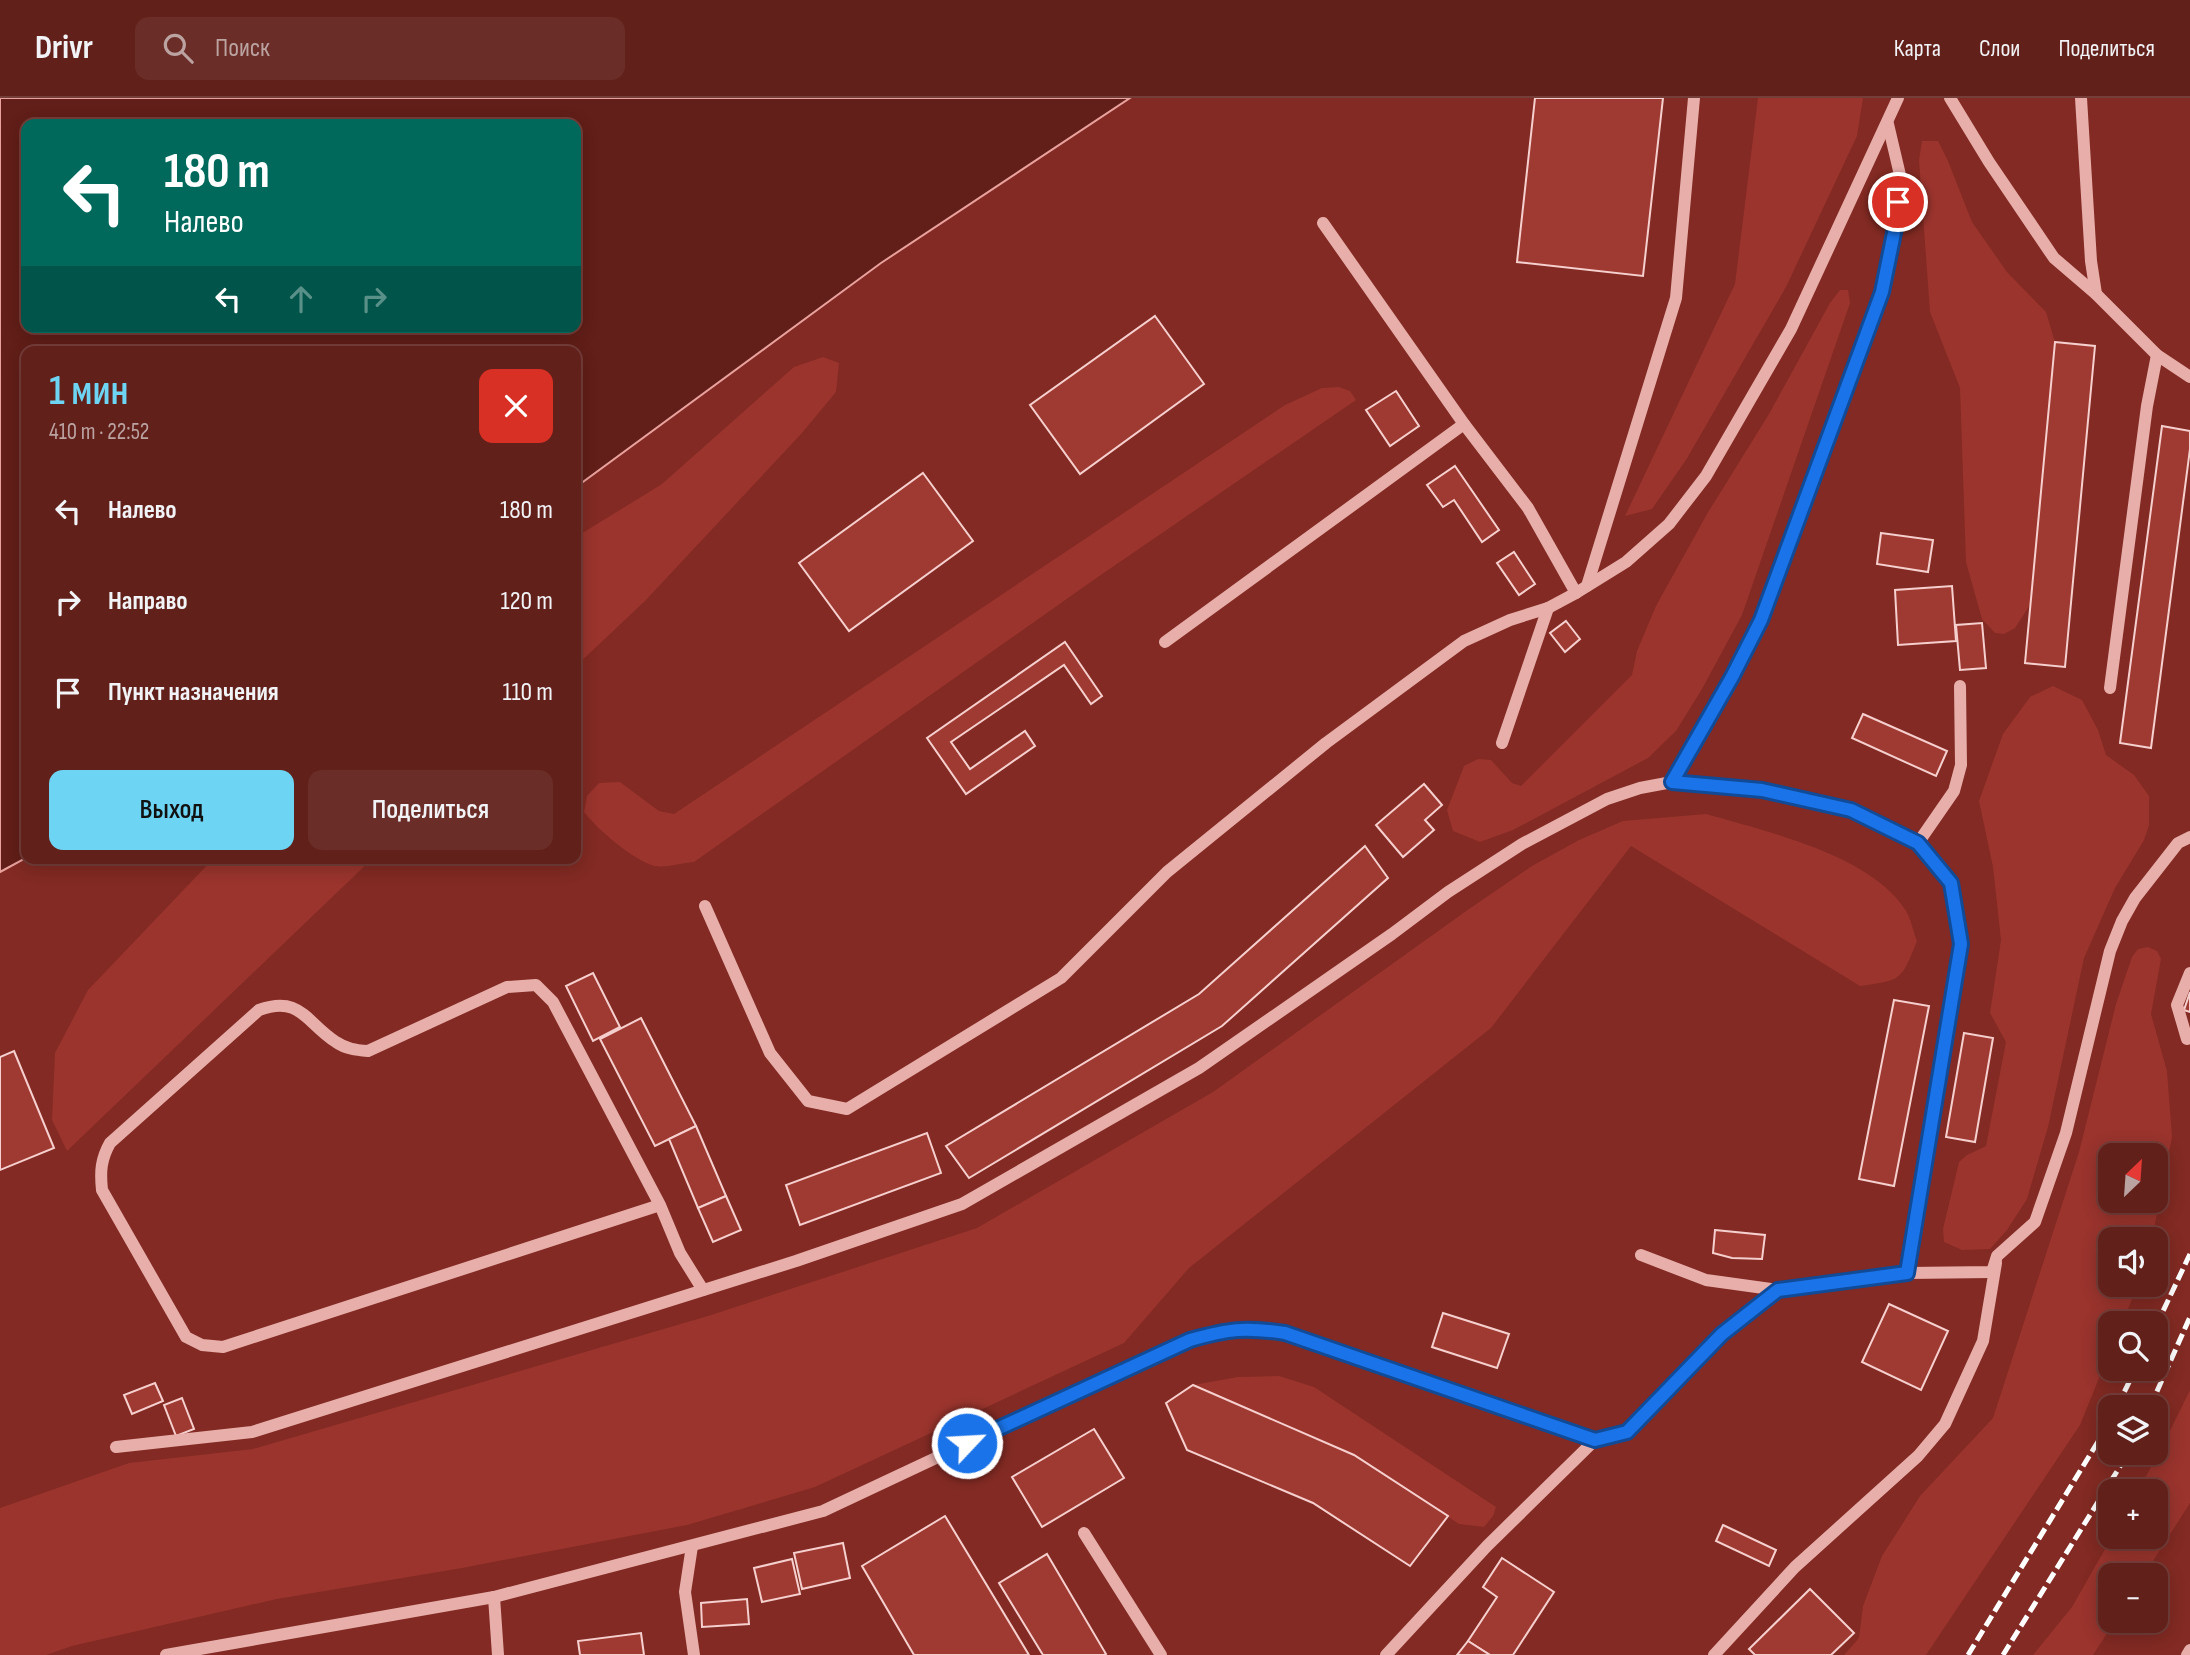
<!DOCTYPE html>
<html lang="ru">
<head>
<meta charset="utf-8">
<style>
  :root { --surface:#62201a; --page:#6b2d27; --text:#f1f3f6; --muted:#bba3a2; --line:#763e39; --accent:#6dd5f3 }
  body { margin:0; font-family:"Sofia Sans Condensed",sans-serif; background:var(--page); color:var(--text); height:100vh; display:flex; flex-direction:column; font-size:26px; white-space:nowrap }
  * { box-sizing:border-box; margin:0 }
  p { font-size:23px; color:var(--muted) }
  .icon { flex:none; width:38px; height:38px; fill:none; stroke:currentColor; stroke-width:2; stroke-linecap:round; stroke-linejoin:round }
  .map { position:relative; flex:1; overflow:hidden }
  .details { position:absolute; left:21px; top:248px; width:560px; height:518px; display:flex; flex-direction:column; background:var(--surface); border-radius:14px; box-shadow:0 4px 18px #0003,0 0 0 2px var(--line) }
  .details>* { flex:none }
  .guide { position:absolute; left:21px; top:21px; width:560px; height:214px; border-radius:14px; box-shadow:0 4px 18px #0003,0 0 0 2px var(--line); background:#00695c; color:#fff; overflow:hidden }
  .needle { width:46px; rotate:25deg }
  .tools { position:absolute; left:2098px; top:1045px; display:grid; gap:14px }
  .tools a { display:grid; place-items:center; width:70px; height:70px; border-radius:14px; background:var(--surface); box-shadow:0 4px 18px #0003,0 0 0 2px var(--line); font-size:35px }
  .pin { position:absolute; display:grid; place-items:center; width:60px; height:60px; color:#fff; margin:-30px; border:4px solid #fff; border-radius:50%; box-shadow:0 2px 7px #0007 }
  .me { position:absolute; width:77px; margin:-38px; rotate:65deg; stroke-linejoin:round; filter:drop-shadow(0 0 5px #0008) }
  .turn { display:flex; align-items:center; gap:24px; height:147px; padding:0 28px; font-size:32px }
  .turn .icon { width:91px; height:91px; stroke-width:2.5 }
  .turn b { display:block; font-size:49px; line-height:60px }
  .lanes { display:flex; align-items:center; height:66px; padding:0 28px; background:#0003; justify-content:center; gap:35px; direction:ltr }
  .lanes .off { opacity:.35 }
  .round { display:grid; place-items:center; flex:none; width:74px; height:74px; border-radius:14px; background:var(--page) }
  .head { display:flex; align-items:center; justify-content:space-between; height:119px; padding:0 28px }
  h1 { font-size:42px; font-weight:600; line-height:52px; color:var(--accent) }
  .button { display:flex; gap:14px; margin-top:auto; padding:14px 28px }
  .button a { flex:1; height:80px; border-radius:14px; background:var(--accent); color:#111; font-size:28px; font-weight:600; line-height:80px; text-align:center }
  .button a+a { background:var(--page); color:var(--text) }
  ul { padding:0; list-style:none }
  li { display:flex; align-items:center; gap:21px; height:91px; padding:0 28px }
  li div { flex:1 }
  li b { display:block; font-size:26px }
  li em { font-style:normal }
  header { display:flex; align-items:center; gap:42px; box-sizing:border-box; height:98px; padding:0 35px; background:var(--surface); border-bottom:2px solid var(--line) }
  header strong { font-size:33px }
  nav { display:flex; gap:38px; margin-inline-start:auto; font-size:24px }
  .search { width:490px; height:63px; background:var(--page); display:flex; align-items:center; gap:18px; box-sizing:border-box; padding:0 24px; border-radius:14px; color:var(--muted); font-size:26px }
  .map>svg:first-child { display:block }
  .green { fill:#9a342d; fill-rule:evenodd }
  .water { fill:#621e18; stroke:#e9a29e; stroke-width:2; fill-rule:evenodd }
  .building { fill:#9f3a33; stroke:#f6d0ce; stroke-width:2 }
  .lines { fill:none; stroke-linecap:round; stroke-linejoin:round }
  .minor { stroke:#e8aeaa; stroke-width:12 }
  .rail { stroke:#fff; stroke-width:5; stroke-dasharray:12 5; stroke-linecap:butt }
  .route-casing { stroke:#114b97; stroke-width:18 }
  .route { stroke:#1a73e8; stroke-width:12 }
</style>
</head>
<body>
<header>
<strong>Drivr</strong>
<div class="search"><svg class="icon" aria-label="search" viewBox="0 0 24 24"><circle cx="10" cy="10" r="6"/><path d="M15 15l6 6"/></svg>Поиск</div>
<nav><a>Карта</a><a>Слои</a><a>Поделиться</a></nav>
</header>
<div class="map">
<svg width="2190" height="1557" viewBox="0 0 2190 1557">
  <rect width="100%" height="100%" fill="#822a23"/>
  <g class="green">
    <polygon points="1758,0 1863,0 1857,38 1786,189 1686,362 1652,411 1625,418 1735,186"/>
    <polygon points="1922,43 1938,43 1948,63 1972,124 2007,174 2046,214 2055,244 2030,507 2015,530 2004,536 1995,535 1982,521 1966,464 1960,290 1930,214 1919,62"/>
    <polygon points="1840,192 1848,192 1850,205 1742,517 1702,591 1676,633 1648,660 1513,732 1480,744 1453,733 1447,712 1464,668 1478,661 1491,662 1512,685 1521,688 1632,577 1637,553 1656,508 1707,416 1769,316 1830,205"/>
    <polygon points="823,259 839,265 836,294 802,335 645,503 576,568 576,439 662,386 794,269"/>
    <path d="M1339,289l11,4 6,9 -261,179 -401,283c-12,1 -29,6 -39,4 -21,-5 -58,-37 -71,-54l3,-16 12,-13 21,-1 39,29 15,3 611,-409 37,-17z"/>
    <polygon points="2053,588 2082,602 2098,632 2106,657 2134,677 2149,698 2149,727 2144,742 2115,790 2084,860 2048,1029 2027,1101 2007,1132 1990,1151 1962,1152 1944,1144 1943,1131 1959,1064 1967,1057 1986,1048 2006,944 1990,915 2001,842 1993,769 1979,703 2003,636 2030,599"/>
    <path d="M1706,716c59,17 166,41 200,97 5,8 7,20 11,30 -16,40 -15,39 -57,45l-229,-140 -140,182 -302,240 -65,75 -309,144 -128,38 -225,43 -185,31 -205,47 -26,9h-46v-147l129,-45 124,-14 455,-133 269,-88 236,-136 256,-183 63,-43 47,-26 44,-19z"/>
    <polygon points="213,761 372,761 67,1053 52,1022 55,955 88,892"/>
    <path d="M2148,849l9,4 4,8 -10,55 16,57 5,66 -20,102h-42v45l28,1 -16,38h-12v28l-30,74 -154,230h-82l15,-17 4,-32 19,-50 38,-60 73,-78 86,-266 37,-148 16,-47 6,-8zM2110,1057h46v45h-46z"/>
    <polygon points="1279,1278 1314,1289 1496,1409 1493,1418 1484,1429 1459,1426 1354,1357 1193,1287 1238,1279"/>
    <polygon points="2190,1292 2190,1405 2144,1477 2110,1477 2110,1522 2115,1523 2093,1557 2033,1557 2072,1509 2112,1439 2156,1438 2156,1393 2138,1393 2164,1345"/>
  </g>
  <path class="water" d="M0,0h1130l-249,165 -305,224v-135h-550v506l-26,14zM26,26h550v203h-550z"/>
  <g class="building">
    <polygon points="1535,0 1663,0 1643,178 1517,164"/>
    <polygon points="1155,218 1204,286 1080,376 1030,307"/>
    <polygon points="2055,244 2095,248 2065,569 2025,565"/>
    <polygon points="1396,293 1419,328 1390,348 1366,312"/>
    <polygon points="2162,328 2190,333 2190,351 2151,650 2120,645"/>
    <polygon points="1455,368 1499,432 1482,444 1454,402 1443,409 1427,387"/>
    <polygon points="923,375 973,443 849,533 799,465"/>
    <polygon points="1881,435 1933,442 1928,474 1877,466"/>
    <polygon points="1514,454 1535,486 1519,497 1497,465"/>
    <polygon points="1952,488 1956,543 1898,547 1895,492"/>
    <polygon points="1566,523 1580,541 1565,554 1550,535"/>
    <polygon points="1982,525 1986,570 1960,572 1956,527"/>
    <polygon points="1065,544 1102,598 1091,606 1064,567 951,644 970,671 1025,633 1035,648 966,696 927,640"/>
    <polygon points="1863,616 1947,653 1936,678 1852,640"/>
    <polygon points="1424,686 1442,707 1425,722 1434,732 1403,759 1376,727"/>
    <polygon points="1365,748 1388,780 1222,928 969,1080 946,1048 1199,896"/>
    <polygon points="593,875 620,929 593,943 566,888"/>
    <polygon points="2190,894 2190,914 2184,912"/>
    <polygon points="1894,902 1929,908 1894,1088 1859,1081"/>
    <polygon points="641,920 696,1028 655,1048 600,941"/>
    <polygon points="1964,935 1993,940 1975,1044 1946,1039"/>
    <polygon points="14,953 54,1050 0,1072 0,959"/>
    <polygon points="696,1028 726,1098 698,1110 669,1041"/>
    <polygon points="927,1035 941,1075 800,1127 786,1087"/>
    <polygon points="726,1098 741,1132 713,1144 698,1110"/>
    <polygon points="1715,1132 1765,1137 1762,1161 1732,1160 1713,1155"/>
    <polygon points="1889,1206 1948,1233 1921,1292 1862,1264"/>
    <polygon points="1443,1215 1509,1236 1497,1270 1432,1249"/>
    <polygon points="155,1285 163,1303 132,1316 124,1297"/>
    <polygon points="1193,1287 1354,1357 1448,1418 1410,1468 1313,1405 1187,1352 1166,1305"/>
    <polygon points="182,1300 194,1331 176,1338 164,1307"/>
    <polygon points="1094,1331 1124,1380 1042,1429 1012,1379"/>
    <polygon points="945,1418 1029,1557 914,1557 862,1468"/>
    <polygon points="1723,1427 1776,1452 1769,1468 1716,1443"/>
    <polygon points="843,1445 850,1480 802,1491 794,1455"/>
    <polygon points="1047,1456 1106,1556 1104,1557 1043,1557 999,1485"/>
    <polygon points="1502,1460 1554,1494 1513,1557 1490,1557 1468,1543 1497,1499 1483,1489"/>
    <polygon points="792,1461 800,1496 762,1504 754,1470"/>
    <polygon points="1810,1491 1854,1535 1831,1557 1755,1557 1749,1551"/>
    <polygon points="747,1501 749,1526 702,1529 701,1505"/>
    <polygon points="641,1535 644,1557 580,1557 578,1543"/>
    <polygon points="1468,1543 1490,1557 1457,1557"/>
  </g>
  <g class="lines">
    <g class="minor">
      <polyline points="1950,0 1989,64 2054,160 2096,196 2157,257 2190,279"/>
      <polyline points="2081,0 2091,163 2096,196"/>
      <polyline points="1323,125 1464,326 1528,410 1576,495 1626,464 1669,426 1706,378 1791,231 1898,0"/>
      <polyline points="1587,488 1676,200 1694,0"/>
      <polyline points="1165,544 1464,326"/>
      <polyline points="2110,590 2147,308 2157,257"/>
      <polyline points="1502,645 1548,510"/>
      <polyline points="1672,684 1733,579 1761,522 1882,194 1895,130 1900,77 1888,26"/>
      <polyline points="1918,745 1954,693 1961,667 1960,588"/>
      <polyline points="705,808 770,955 808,1003 847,1011 1061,880 1167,774 1326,645 1464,543 1510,522 1548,510 1576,495"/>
      <polyline points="2187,941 2177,907 2190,875"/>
      <path d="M660,1107l-437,142 -21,-2 -16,-8 -84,-147c-2,-19 -1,-31 8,-47l149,-133c42,-15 47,13 77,32 10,7 20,8 32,9l139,-64 29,-2 17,17 107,203 20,48 23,37"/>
      <polyline points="1641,1157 1706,1182 1778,1192"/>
      <polyline points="116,1349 252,1334 796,1163 962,1106 1199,970 1392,836 1448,794 1522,746 1607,701 1640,690 1672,684 1762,692 1851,712 1918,745 1951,785 1960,847 1907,1175"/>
      <polyline points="1084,1435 1161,1557"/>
      <polyline points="692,1448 685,1494 694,1557"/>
      <polyline points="494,1499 498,1557"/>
      <path d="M166,1557l328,-58 329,-86 336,-158c29,-12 60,-26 92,-25 12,1 23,4 34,5l310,107"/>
      <polyline points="1386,1557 1487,1448 1595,1342 1627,1334 1722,1236 1778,1192 1907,1175 1992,1174 1997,1158 2035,1124 2066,1035 2110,853 2122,823 2135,800 2178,745 2190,739"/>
      <polyline points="1714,1557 1795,1469 1918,1358 1945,1326 1983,1243 1996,1165"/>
      <polyline points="2187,1557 2190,1552"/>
    </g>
    <g class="rail">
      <polyline points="2156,1228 2190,1156"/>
      <polyline points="2117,1309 2136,1270"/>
      <polyline points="2150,1309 2190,1219"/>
      <polyline points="1968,1557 2110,1324"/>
      <polyline points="2003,1557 2129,1354"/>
    </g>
  </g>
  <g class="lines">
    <g class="route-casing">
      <path id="route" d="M967,1345l223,-103c39,-11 55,-13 95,-7l310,107 32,-8 95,-98 56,-44 129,-17 54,-329 -10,-61 -33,-40 -67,-33 -89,-20 -90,-8 60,-105 29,-57 121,-328 13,-64 3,-26"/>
    </g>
    <use href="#route" class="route"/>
  </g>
</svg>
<div class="tools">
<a><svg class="needle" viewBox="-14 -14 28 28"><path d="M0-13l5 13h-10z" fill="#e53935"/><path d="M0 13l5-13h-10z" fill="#bba3a2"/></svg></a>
<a><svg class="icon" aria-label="sound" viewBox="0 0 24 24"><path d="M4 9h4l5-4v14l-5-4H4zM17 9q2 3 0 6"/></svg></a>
<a><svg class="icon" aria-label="search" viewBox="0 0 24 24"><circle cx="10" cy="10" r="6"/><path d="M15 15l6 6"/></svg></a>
<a><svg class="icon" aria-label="layers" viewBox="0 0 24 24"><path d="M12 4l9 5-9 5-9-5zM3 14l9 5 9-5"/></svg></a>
<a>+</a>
<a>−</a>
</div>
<div class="pin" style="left:1898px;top:104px;background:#d93025"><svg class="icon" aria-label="arrive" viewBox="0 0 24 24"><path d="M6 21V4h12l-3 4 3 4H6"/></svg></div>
<svg class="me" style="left:967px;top:1345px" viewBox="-20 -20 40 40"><circle r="17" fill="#1a73e8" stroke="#fff" stroke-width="3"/><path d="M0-11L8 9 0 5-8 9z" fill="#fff"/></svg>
<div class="guide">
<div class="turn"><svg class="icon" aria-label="left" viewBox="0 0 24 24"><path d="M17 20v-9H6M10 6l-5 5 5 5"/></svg><div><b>180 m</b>Налево</div></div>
<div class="lanes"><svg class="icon" aria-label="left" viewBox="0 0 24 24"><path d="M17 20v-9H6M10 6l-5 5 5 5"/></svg><svg class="icon off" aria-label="ahead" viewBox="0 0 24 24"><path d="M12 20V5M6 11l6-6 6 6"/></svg><svg class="icon off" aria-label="right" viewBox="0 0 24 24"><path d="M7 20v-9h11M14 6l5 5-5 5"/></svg></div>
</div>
<section class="details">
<div class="head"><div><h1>1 мин</h1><p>410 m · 22:52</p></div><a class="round" style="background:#d93025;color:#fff"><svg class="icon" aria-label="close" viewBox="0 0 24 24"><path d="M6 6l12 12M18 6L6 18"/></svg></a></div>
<ul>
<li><svg class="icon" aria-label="left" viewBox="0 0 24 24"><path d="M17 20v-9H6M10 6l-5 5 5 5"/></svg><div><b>Налево</b></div><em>180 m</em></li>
<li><svg class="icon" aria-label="right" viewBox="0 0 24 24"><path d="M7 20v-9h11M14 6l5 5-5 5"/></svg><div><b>Направо</b></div><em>120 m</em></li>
<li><svg class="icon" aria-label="arrive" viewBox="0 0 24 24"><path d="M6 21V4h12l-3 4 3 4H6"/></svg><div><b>Пункт назначения</b></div><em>110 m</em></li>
</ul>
<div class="button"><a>Выход</a><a>Поделиться</a></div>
</section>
</div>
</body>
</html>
